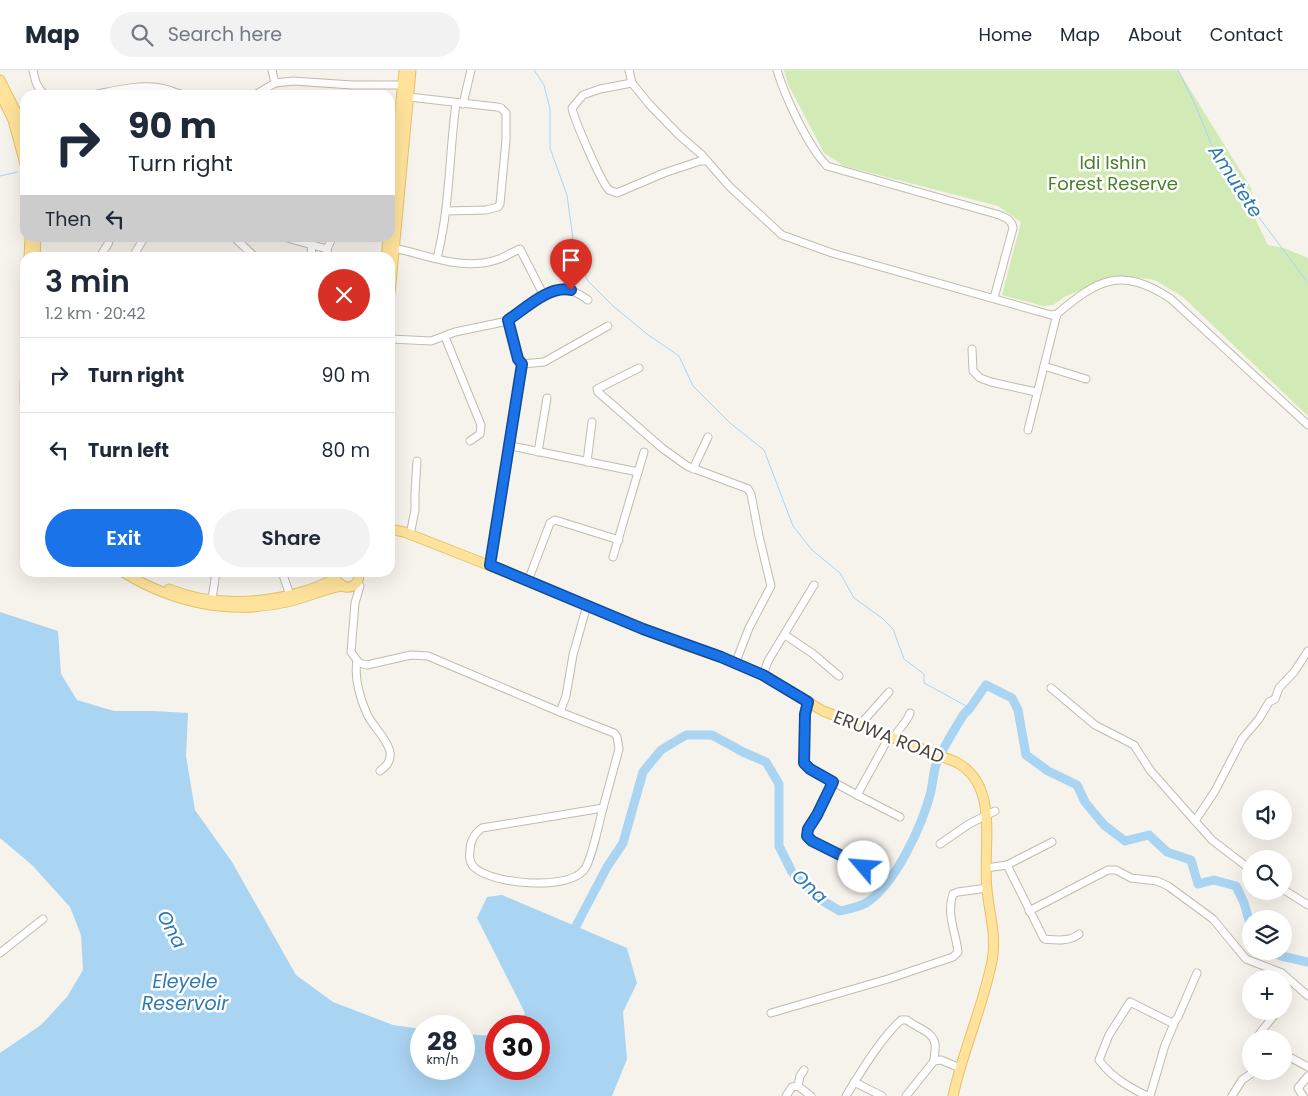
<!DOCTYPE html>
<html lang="en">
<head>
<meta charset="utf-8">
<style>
  :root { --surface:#fff; --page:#f2f2f3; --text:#1f2937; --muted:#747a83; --line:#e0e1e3; --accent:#1a73e8 }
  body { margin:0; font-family:Poppins,sans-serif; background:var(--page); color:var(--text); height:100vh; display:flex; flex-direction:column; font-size:19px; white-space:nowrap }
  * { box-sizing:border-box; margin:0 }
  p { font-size:16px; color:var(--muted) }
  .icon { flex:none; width:28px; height:28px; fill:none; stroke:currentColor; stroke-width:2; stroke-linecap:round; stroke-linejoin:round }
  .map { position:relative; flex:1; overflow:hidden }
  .side { position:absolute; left:20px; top:182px; width:375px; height:325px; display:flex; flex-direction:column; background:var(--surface); border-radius:15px; box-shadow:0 5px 20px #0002 }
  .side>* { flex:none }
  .top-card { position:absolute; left:20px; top:20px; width:375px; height:152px; border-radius:15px; box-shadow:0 5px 20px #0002; background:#fff; color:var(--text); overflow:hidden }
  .tools { position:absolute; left:1242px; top:720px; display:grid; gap:10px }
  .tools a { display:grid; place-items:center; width:50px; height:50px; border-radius:50%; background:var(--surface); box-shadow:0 5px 20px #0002; font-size:25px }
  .speed { position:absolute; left:410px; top:945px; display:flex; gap:10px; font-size:25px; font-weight:700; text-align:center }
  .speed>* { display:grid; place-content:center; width:65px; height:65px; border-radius:50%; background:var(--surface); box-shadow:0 5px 20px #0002; line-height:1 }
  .speed small { font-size:12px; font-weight:400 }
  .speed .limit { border:8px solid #d22; background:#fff; color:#111 }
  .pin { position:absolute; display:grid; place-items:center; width:42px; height:42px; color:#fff; margin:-51px -21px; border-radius:50% 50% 50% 0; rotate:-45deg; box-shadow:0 0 5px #0007 }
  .pin .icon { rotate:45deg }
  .me { position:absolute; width:55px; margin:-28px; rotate:297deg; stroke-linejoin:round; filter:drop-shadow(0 0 4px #0008) }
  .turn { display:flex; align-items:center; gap:18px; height:105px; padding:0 25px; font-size:22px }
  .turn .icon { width:65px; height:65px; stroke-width:2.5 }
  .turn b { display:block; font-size:35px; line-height:42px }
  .then { display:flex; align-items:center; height:48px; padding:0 25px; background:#0003; gap:10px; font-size:19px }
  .round { display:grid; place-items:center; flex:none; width:52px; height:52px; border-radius:26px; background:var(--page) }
  .headline { display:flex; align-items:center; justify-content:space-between; height:85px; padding:0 25px }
  h1 { font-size:30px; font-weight:600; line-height:38px }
  .cta { display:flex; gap:10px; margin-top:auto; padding:10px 25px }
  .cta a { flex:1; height:58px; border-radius:30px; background:var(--accent); color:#fff; font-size:20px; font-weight:600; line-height:58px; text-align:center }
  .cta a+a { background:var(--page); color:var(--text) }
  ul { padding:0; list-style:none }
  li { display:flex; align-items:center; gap:15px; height:75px; padding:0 25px; border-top:1px solid var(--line) }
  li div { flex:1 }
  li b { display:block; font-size:19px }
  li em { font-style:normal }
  header { display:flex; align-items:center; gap:30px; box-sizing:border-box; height:70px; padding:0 25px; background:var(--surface); border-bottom:1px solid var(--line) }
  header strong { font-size:24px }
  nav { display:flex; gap:28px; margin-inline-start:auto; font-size:18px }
  .search { width:350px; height:45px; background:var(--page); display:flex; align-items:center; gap:12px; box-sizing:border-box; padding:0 18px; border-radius:28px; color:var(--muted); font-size:19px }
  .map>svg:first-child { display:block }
  .green { fill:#d2eab5 }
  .water { fill:#a9d4f2 }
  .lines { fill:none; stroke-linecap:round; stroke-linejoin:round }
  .stream { stroke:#a9d4f2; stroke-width:1 }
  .river { stroke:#a9d4f2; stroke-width:9 }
  .minor-casing { stroke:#c2bbae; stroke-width:9 }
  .major-casing { stroke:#e6c16a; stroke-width:11 }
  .minor { stroke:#fff; stroke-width:7 }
  .major { stroke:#ffe39c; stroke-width:9 }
  .route-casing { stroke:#114b97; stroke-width:12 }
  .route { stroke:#1a73e8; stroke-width:9 }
  .labels { text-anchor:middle; stroke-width:5; stroke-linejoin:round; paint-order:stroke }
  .park-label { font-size:18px; fill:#4a7f2a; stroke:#fff }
  .street-label { font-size:18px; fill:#4b4439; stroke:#fff }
  .water-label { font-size:19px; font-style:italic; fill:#2e7ab2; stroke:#fff }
</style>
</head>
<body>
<header>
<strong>Map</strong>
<div class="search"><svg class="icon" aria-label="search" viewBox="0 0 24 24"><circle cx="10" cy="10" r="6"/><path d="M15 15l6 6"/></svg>Search here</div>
<nav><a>Home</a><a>Map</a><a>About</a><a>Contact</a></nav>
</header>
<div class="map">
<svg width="1308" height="1026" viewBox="0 0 1308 1026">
  <rect width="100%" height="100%" fill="#f6f3ec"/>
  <polygon class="green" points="784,0 1178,0 1251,118 1256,151 1268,175 1284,178 1308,188 1308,346 1183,227 1155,210 1133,207 1111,208 1066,226 1053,235 1043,236 1002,225 1021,152 998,136 844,96 824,83 788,14"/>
  <polygon class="water" points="0,542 58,561 61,604 77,630 114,641 153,641 188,643 186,686 195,740 232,792 296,905 333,932 393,955 421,959 421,999 464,999 464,964 496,966 496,999 539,999 539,956 518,956 525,943 477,848 487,827 502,825 627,878 637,913 623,942 627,989 612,1026 0,1026 0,983 41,955 67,927 83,900 81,865 70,837 32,795 0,768"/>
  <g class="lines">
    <g class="stream">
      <polyline points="534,0 544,15 550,39 550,78 567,125 575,183 588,211 613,236 647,264 679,286 693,316 730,353 764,380 793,456 812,480 840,503 854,528 882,548 893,559 904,589 924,604 924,613 970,638"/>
      <polyline points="1178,0 1194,32 1212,76 1237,118 1308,213"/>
      <polyline points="0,106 18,102"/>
    </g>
    <g class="river">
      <path d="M576,867v-11l31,-59 16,-24 20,-71 18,-22 25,-15h26l31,17 23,10 13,22v62l13,26 24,25 24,14c8,-2 19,-4 26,-8 29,-18 57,-79 65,-112 2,-9 2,-17 5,-26 7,-18 18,-35 28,-51l6,-6 16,-23 26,13 6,12 8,45 22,16 29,14 8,17 19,23 21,16 24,-6 18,17 24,8 7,24 16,-4 22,6 8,17 7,24"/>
      <polyline points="1271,881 1281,886 1308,892"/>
    </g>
    <g class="minor-casing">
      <g id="minor">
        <path d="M33,0c2,11 4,18 12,25"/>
        <polyline points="272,0 275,13"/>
        <path d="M629,0l3,13 17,21 30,31 23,20 27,31 53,49 50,18 219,62 6,-1c41,-35 65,-48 114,-15l137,126"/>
        <path d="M777,0c8,27 31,76 50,96l169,48c8,3 16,5 17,14l-19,70"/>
        <path d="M632,13l-32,6 -17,6 -11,13c2,11 29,74 37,82l8,3 47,-20 36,-12h7"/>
        <path d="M92,25c22,-4 46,-11 68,-7 8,1 16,5 24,7"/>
        <polyline points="255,25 275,13 293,11 352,15 403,15"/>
        <polyline points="409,27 497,37 501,38 506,43 506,70 500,134 498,137 486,140 446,141"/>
        <polyline points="463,34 471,0"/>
        <polyline points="235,168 256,188"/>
        <polyline points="287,168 327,179"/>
        <polyline points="311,174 312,188"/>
        <path d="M394,178c33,7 68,23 102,12 8,-2 16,-8 24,-11l24,47"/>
        <polyline points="99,188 108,174 110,168"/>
        <polyline points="132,188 144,168"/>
        <polyline points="328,188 327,179 332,168"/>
        <path d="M437,188c13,-51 12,-103 19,-155"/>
        <polyline points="445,267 481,355 480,364 470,371"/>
        <path d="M390,269l41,2 24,-9 53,-11 44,-31c15,-3 23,1 36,10"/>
        <polyline points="972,279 973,301 980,308 991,312 1036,322"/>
        <polyline points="522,294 544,292 608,256"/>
        <polyline points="1044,296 1086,309"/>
        <polyline points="639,298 597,319 598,322 662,378 687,396 743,417 748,419 751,424 759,466 771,516 749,558 735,594"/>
        <polyline points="1028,360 1057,244"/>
        <polyline points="516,377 638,402"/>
        <polyline points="538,382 547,328"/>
        <polyline points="587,392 592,352"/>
        <polyline points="693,399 708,367"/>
        <polyline points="410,465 415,440 415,423 417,391"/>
        <polyline points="613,487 644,382"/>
        <polyline points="490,495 522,294 518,289 508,251"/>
        <polyline points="282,502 290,525"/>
        <polyline points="528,511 550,453 555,450 619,470"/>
        <polyline points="356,514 360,516 355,533 351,582 359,593 367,595 411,585 428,586 560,642 614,663 617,667 619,679 603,738"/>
        <polyline points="212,529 216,502"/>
        <polyline points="785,565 812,583 839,606"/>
        <path d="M357,591c-3,16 3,38 10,53 8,18 39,39 13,57"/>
        <polyline points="763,605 768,591 814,515"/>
        <polyline points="1051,618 1095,655 1134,675 1150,700 1195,751 1215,721 1242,669 1259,649 1269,632 1275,629 1279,618 1294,602 1308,581"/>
        <polyline points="808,632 805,651 804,693 806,697 857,725 900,747"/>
        <polyline points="560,642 566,626 573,585 587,535"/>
        <polyline points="859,656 889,622"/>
        <path d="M894,669c3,-10 13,-16 16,-26"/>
        <polyline points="833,712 817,745 808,759 807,766 812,771 864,797"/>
        <polyline points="857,725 889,667"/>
        <path d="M603,738c-4,14 -11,52 -19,62 -17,21 -91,14 -109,-2 -5,-4 -6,-11 -5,-17 0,-10 4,-17 12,-23z"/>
        <polyline points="1195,751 1212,770 1251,800"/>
        <polyline points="940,774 969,754 995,741"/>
        <path d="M1007,795l37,74c11,1 26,3 35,-5"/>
        <polyline points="986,798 1007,795 1052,772"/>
        <polyline points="1284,820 1308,835"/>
        <polyline points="1029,841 1108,800 1116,800 1131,808 1157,811 1168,816 1213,849 1246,889 1282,903 1308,926"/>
        <polyline points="0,883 43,849"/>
        <path d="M771,943l117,-34 65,-22 5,-5c-2,-19 -12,-38 -5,-58l5,-2 29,-4"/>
        <polyline points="1174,952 1178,947 1197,903"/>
        <polyline points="1263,969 1259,965 1260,963 1276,943"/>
        <polyline points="1284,984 1308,997"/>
        <polyline points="804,1000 800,1006 798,1016 811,1026"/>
        <polyline points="854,1012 882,1026"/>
        <polyline points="786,1026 792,1017 798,1016"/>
        <path d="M846,1026c14,-23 35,-58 55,-76h6c9,8 26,11 28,24 1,5 -1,12 -1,17"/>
        <polyline points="906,1026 934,991 941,990 960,998"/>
        <path d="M1147,1026c-18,-9 -36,-19 -48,-36l10,-25 21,-33 44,22 -9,21 -15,51"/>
        <polyline points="1232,1026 1242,1010 1255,1001"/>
        <polyline points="1303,1026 1298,1018 1308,1006"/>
      </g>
    </g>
    <g class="major-casing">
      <g id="major">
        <polyline points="0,10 18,46 25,67"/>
        <polyline points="0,23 13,50 25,94"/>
        <polyline points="390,142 404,0"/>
        <polyline points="29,188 30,168"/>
        <polyline points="35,188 36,168"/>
        <polyline points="386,188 388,168"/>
        <polyline points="390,224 411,0"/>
        <polyline points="25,312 25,333"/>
        <path d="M390,459l14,3 79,31 198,81 40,13 42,18 60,36 133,51c45,24 26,86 31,127 2,24 10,47 5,72 -9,46 -29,89 -39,135"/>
        <path d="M123,502c50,31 107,43 164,30 19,-4 36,-13 55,-16"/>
        <path d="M338,512l7,5c9,1 16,-5 13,-15"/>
        <path d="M169,519c43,18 95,15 139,1 10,-3 19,-8 28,-12"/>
      </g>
    </g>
    <use href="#minor" class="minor"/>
    <use href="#major" class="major"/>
  </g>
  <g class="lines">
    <g class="route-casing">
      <path id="route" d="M571,220c-22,-5 -46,19 -63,30l10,39 4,5 -32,201 153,64 78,28 42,18 45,27 -3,12 -1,49 6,6 23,13 -16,33 -9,14 -1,7 5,5 52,26"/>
    </g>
    <use href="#route" class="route"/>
  </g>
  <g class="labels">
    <g class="park-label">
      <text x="1113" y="99">Idi Ishin<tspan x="1113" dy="21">Forest Reserve</tspan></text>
    </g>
    <g class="street-label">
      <text transform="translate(889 667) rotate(21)" y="6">ERUWA ROAD</text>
    </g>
    <g class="water-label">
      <text transform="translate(1236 111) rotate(57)" y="7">Amutete</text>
      <text transform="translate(810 816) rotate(43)" y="7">Ona</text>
      <text transform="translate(172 859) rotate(62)" y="7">Ona</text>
      <text x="185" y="918">Eleyele<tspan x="185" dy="22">Reservoir</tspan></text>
    </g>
  </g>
</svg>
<div class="tools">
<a><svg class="icon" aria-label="sound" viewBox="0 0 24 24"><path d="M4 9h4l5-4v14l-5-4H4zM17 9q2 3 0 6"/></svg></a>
<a><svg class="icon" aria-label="search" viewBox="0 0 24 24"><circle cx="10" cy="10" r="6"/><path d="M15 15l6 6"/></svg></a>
<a><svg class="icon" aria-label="layers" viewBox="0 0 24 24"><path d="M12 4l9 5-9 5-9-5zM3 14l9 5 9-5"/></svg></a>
<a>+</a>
<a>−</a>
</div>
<div class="speed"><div>28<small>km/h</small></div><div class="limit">30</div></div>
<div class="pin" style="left:571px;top:220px;background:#d93025"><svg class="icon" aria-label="arrive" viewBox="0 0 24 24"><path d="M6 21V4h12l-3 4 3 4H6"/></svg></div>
<svg class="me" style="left:864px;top:797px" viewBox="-20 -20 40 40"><circle r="19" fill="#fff"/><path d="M0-13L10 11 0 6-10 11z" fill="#1a73e8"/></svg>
<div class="top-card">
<div class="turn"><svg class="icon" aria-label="right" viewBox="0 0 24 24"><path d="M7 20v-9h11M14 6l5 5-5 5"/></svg><div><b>90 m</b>Turn right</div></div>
<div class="then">Then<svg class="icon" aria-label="left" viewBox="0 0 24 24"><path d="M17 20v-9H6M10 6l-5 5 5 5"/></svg></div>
</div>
<section class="side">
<div class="headline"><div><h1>3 min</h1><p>1.2 km · 20:42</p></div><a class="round" style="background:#d93025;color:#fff"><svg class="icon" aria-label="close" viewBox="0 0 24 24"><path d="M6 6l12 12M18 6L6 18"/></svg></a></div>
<ul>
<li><svg class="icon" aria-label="right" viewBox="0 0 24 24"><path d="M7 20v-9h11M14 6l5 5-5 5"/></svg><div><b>Turn right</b></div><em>90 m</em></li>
<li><svg class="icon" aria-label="left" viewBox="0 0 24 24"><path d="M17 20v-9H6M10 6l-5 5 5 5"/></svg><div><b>Turn left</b></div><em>80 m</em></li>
</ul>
<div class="cta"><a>Exit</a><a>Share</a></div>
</section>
</div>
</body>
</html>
